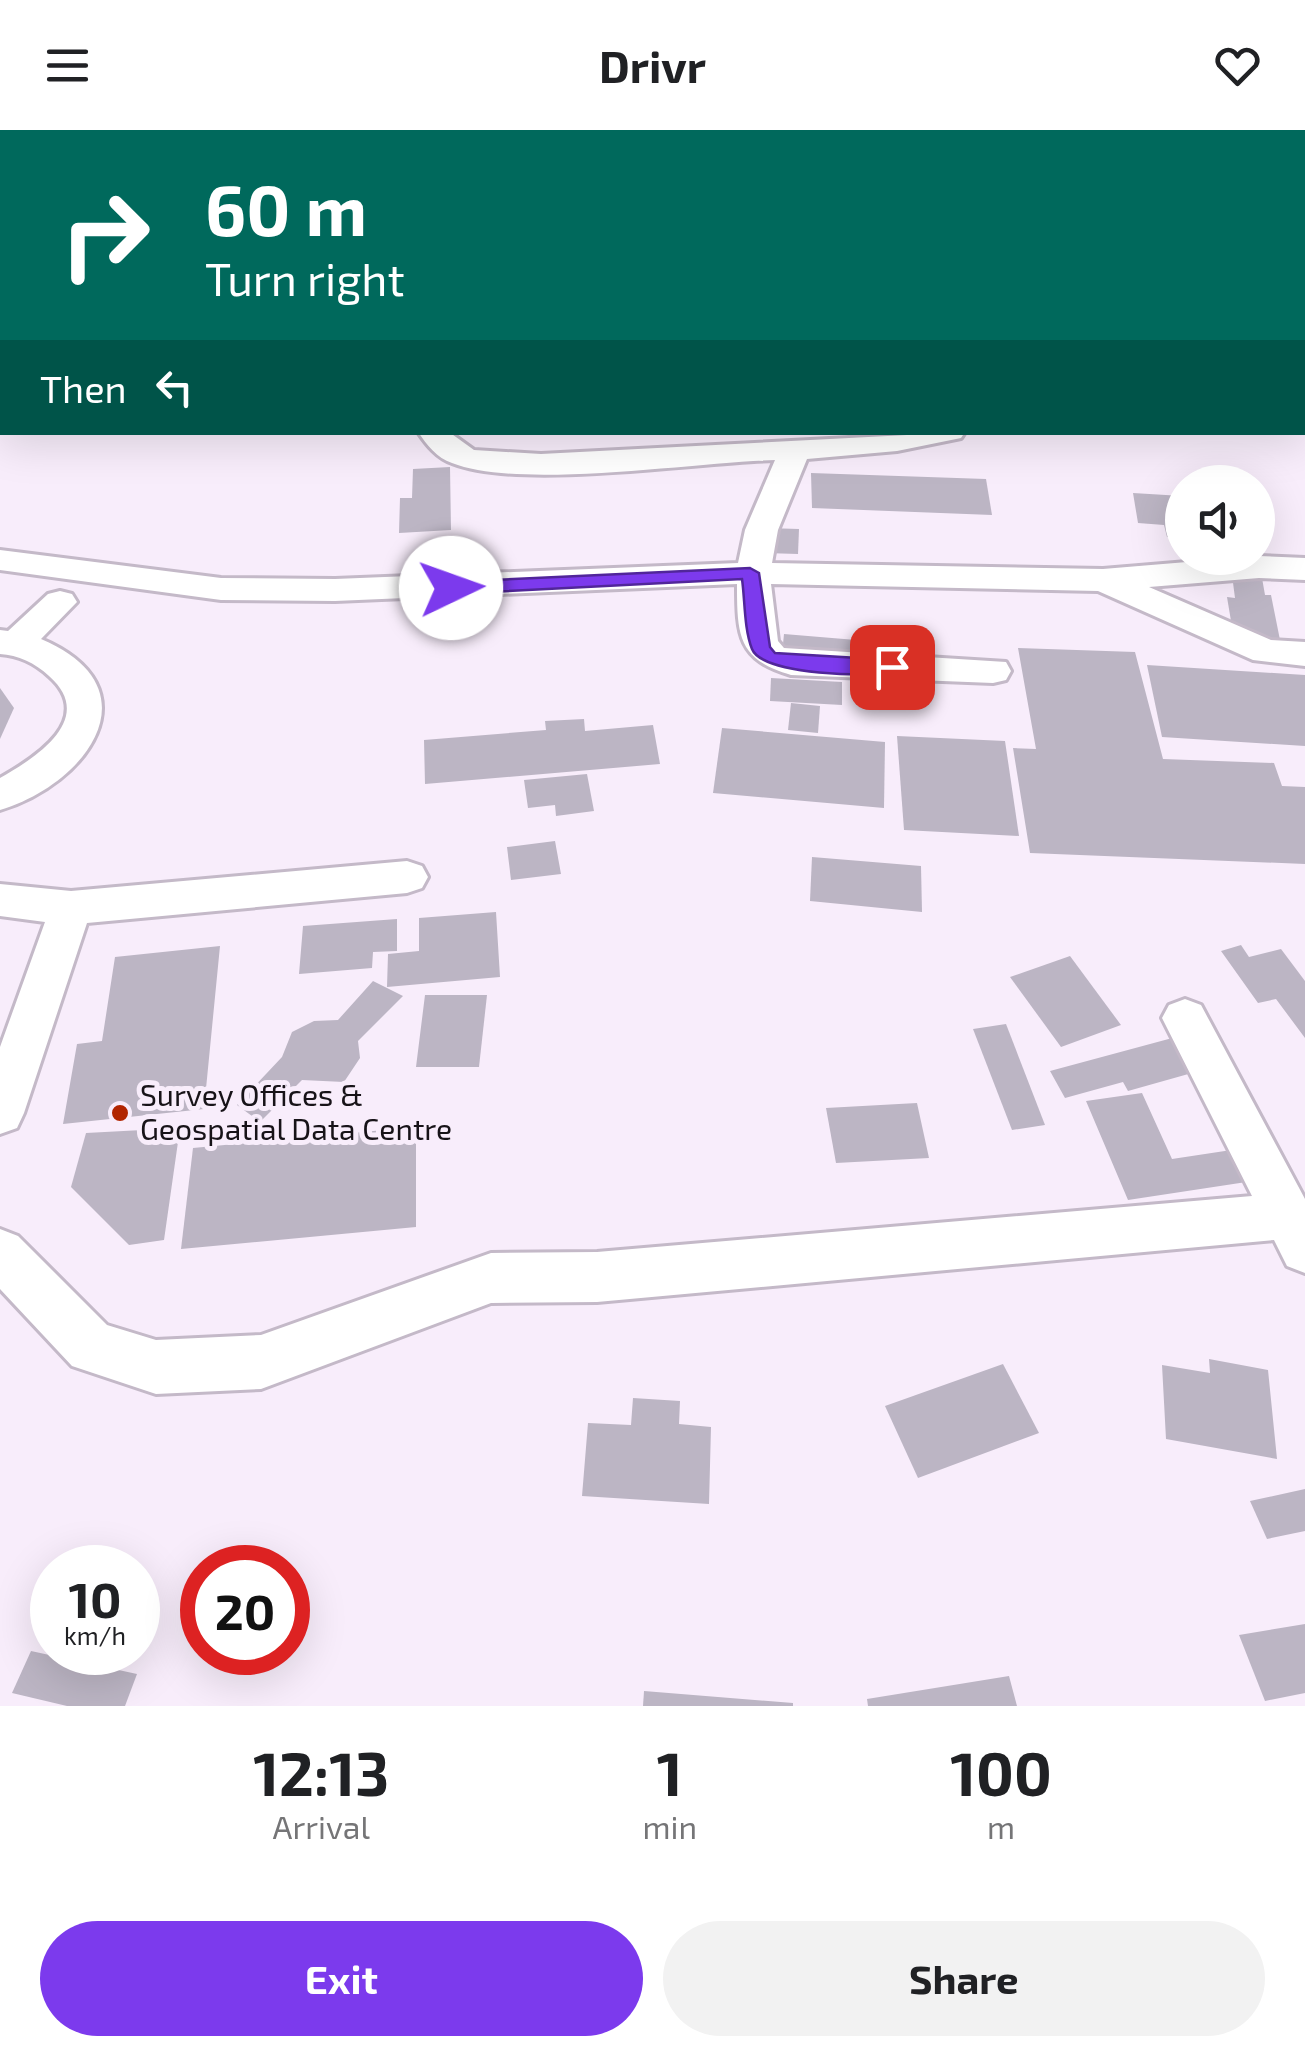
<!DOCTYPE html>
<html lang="en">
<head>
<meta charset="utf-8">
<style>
  :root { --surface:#fff; --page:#f2f2f2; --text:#202124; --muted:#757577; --accent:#7c3aed }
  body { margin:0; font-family:"Exo 2",sans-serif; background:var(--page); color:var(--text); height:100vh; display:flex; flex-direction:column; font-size:38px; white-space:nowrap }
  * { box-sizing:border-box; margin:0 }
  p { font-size:32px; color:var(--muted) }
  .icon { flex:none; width:55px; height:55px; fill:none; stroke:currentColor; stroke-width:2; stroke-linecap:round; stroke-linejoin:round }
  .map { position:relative; height:1576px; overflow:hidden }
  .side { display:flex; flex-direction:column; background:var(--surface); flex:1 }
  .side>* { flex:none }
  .guide { position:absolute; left:0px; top:0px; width:1305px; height:305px; box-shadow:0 10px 40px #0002; background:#00695c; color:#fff; overflow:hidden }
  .fabs { position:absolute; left:1165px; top:335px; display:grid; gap:20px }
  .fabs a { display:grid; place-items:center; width:110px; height:110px; border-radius:50%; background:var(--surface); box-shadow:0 10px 40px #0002; font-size:50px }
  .speed { position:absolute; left:30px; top:1415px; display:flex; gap:20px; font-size:50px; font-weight:700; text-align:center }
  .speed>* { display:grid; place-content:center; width:130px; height:130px; border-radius:50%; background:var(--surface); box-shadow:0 10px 40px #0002; line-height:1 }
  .speed small { font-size:25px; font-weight:400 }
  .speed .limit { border:15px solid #d22; background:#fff; color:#111 }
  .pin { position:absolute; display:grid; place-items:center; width:85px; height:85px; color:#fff; margin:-42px; border-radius:20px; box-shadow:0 5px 15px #0006 }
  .me { position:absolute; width:110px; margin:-55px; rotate:87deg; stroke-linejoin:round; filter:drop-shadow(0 0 8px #0008) }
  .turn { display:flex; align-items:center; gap:35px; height:210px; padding:0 40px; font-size:45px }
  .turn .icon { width:130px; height:130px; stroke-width:2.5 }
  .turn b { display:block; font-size:70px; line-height:85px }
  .then { display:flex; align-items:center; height:95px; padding:0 40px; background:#0003; gap:20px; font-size:38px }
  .eta { display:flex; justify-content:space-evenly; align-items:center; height:170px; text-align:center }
  .eta b { font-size:60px; font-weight:700; line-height:70px }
  .primary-button { display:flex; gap:20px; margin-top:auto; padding:20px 40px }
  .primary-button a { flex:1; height:115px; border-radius:60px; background:var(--accent); color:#fff; font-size:40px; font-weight:700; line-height:115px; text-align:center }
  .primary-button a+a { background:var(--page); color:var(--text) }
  header { display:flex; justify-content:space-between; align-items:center; height:130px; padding:0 40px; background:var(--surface); font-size:45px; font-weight:700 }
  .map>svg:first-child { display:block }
  .green { fill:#cdd0b1 }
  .building { fill:#bcb5c4 }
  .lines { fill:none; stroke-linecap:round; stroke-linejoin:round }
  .minor-casing { stroke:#c4b9c8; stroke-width:6 }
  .minor { fill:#fff; fill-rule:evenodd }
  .route { fill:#7c3aed; stroke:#51269a; stroke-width:2.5 }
  .poi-dot { fill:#b12500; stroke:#f8edfb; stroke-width:4 }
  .labels { text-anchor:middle; stroke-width:10; stroke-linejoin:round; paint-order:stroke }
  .poi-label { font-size:30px; fill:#171318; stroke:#f8edfb; text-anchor:start }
</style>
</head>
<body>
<header><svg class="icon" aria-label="menu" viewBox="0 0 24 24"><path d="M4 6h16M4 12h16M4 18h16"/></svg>Drivr<svg class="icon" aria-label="heart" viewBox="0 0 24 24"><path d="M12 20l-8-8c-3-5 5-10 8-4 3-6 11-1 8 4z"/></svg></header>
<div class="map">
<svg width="1305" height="1576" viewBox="0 0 1305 1576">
  <rect width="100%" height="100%" fill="#f8edfb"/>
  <polygon class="green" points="0,0 238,0 2,2 2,186"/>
  <g class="building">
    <polygon points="450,337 451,400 399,403 400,368 412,368 413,339"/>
    <polygon points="811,343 986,349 992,385 812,378"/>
    <polygon points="1133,363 1182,366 1182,408 1167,407 1164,395 1138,393"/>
    <polygon points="767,398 799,399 798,424 765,423"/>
    <polygon points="1232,445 1262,448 1265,465 1271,465 1281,515 1232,497 1227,467 1235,468"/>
    <polygon points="784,504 856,510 855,530 782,524"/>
    <polygon points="1018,518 1135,522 1163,629 1274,633 1282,656 1305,657 1305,734 1030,723 1013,618 1036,619"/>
    <polygon points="1147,535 1305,545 1305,616 1162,607"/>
    <polygon points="771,548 842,552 842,575 770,571"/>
    <polygon points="0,558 14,578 0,609"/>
    <polygon points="791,573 820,576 818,603 788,600"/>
    <polygon points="584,589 585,601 653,595 660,634 425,654 424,610 546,600 545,591"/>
    <polygon points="722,598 885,612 884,678 713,663"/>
    <polygon points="897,606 1005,611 1019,706 904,700"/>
    <polygon points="587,644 594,681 556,686 555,675 528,678 524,650"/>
    <polygon points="555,711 561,744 511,750 507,717"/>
    <polygon points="812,727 921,736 922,782 810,771"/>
    <polygon points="496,782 500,847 387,857 388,824 419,821 419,788"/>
    <polygon points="397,789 397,821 373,822 372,838 299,844 303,796"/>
    <polygon points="1241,815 1249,827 1281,819 1305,851 1305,908 1276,869 1258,873 1221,821"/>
    <polygon points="220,816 204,979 63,994 77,914 102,911 115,827"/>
    <polygon points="1070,826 1121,895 1061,917 1010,847"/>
    <polygon points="373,851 403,866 358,911 360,928 344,952 302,950 260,992 237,975 282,927 292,902 314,891 338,890"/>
    <polygon points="425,865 487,865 479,937 416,937"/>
    <polygon points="1006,894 1045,995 1012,1000 973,899"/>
    <polygon points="1176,907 1199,941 1128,961 1123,952 1065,968 1050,941"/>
    <polygon points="1142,963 1172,1029 1238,1019 1253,1051 1128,1070 1086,971"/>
    <polygon points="917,973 929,1028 836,1033 826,978"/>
    <polygon points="416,997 416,1097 181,1119 193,1018"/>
    <polygon points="180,998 164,1110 129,1115 71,1057 86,1003"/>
    <polygon points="1209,1229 1268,1240 1277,1329 1166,1309 1162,1235 1210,1243"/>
    <polygon points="1003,1234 1039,1303 918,1348 885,1276"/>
    <polygon points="633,1268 680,1271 679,1294 711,1297 709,1374 582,1366 588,1293 631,1295"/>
    <polygon points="1305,1359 1305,1401 1267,1409 1250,1371"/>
    <polygon points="1305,1494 1305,1563 1265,1571 1239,1505"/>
    <polygon points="31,1521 137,1544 125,1576 67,1576 12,1563"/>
    <polygon points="1009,1546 1017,1576 868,1576 867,1569"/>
    <polygon points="644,1561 793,1573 793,1576 643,1576"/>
  </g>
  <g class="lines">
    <g class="minor-casing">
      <g id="minor">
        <polygon points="1072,0 1105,0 1106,2 1073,2"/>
        <polygon points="1302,44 1305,45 1305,59 1302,59"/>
        <path d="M418,302h31l25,18 67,4 424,-22 -4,6 -64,13 -90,8 -29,71 -6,33 331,6 156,-13 46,2v22l-46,-2 -110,9 122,53 34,2v24l-52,-6 -155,-69 -327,-7 7,57 6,7 222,14 5,9 -5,9 -13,3 -202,-8c-53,-15 -54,-40 -54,-91l-402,17 -114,-1 -221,-30v-20l221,28 114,1 403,-16 7,-33 30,-70c-79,2 -256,30 -323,3 -15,-5 -25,-18 -34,-31z"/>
        <path d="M60,461l12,3 5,8 -36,37c116,49 46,145 -41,171v-32c37,-21 97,-60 49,-102 -14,-13 -31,-21 -49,-22v-24l8,1 40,-37z"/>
        <polygon points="407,731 422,736 428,747 422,758 407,763 87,793 24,983 17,998 0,1004 0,917 45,792 0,786 0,754 71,761"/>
        <polygon points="1185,869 1201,875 1305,1069 1305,1143 1287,1136 1274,1110 597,1172 491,1173 261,1259 156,1264 72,1236 0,1159 0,1099 18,1106 107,1195 156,1210 261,1205 491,1123 597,1122 1252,1066 1162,888 1169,875"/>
      </g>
    </g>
    <use href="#minor" class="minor"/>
  </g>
  <path class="route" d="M750,438l9,5 11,74 5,6 117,7 9,7 -2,5c-27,6 -137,3 -147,-23 -8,-20 -7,-49 -10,-70l-291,15 -9,-6 9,-6z"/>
  <circle class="poi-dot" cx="120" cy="983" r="10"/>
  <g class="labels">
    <g class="poi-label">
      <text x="140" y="976">Survey Offices &amp;<tspan x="140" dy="34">Geospatial Data Centre</tspan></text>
    </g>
  </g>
</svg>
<div class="fabs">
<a><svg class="icon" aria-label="sound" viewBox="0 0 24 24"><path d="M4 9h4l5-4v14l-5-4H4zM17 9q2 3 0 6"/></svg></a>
</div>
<div class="speed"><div>10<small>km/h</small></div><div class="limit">20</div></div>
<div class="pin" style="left:892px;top:537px;background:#d93025"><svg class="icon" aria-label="arrive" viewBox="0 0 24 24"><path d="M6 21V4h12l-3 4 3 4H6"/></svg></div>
<svg class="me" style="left:451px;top:458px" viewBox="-20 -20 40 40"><circle r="19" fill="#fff"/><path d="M0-13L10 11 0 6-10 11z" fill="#7c3aed"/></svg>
<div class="guide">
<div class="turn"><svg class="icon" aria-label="right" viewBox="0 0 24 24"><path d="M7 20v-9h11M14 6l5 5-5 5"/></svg><div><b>60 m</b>Turn right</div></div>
<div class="then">Then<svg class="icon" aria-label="left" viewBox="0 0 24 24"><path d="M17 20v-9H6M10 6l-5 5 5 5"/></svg></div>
</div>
</div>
<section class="side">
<div class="eta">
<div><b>12:13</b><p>Arrival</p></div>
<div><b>1</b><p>min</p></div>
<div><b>100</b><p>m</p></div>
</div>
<div class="primary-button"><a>Exit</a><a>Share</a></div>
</section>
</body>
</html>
